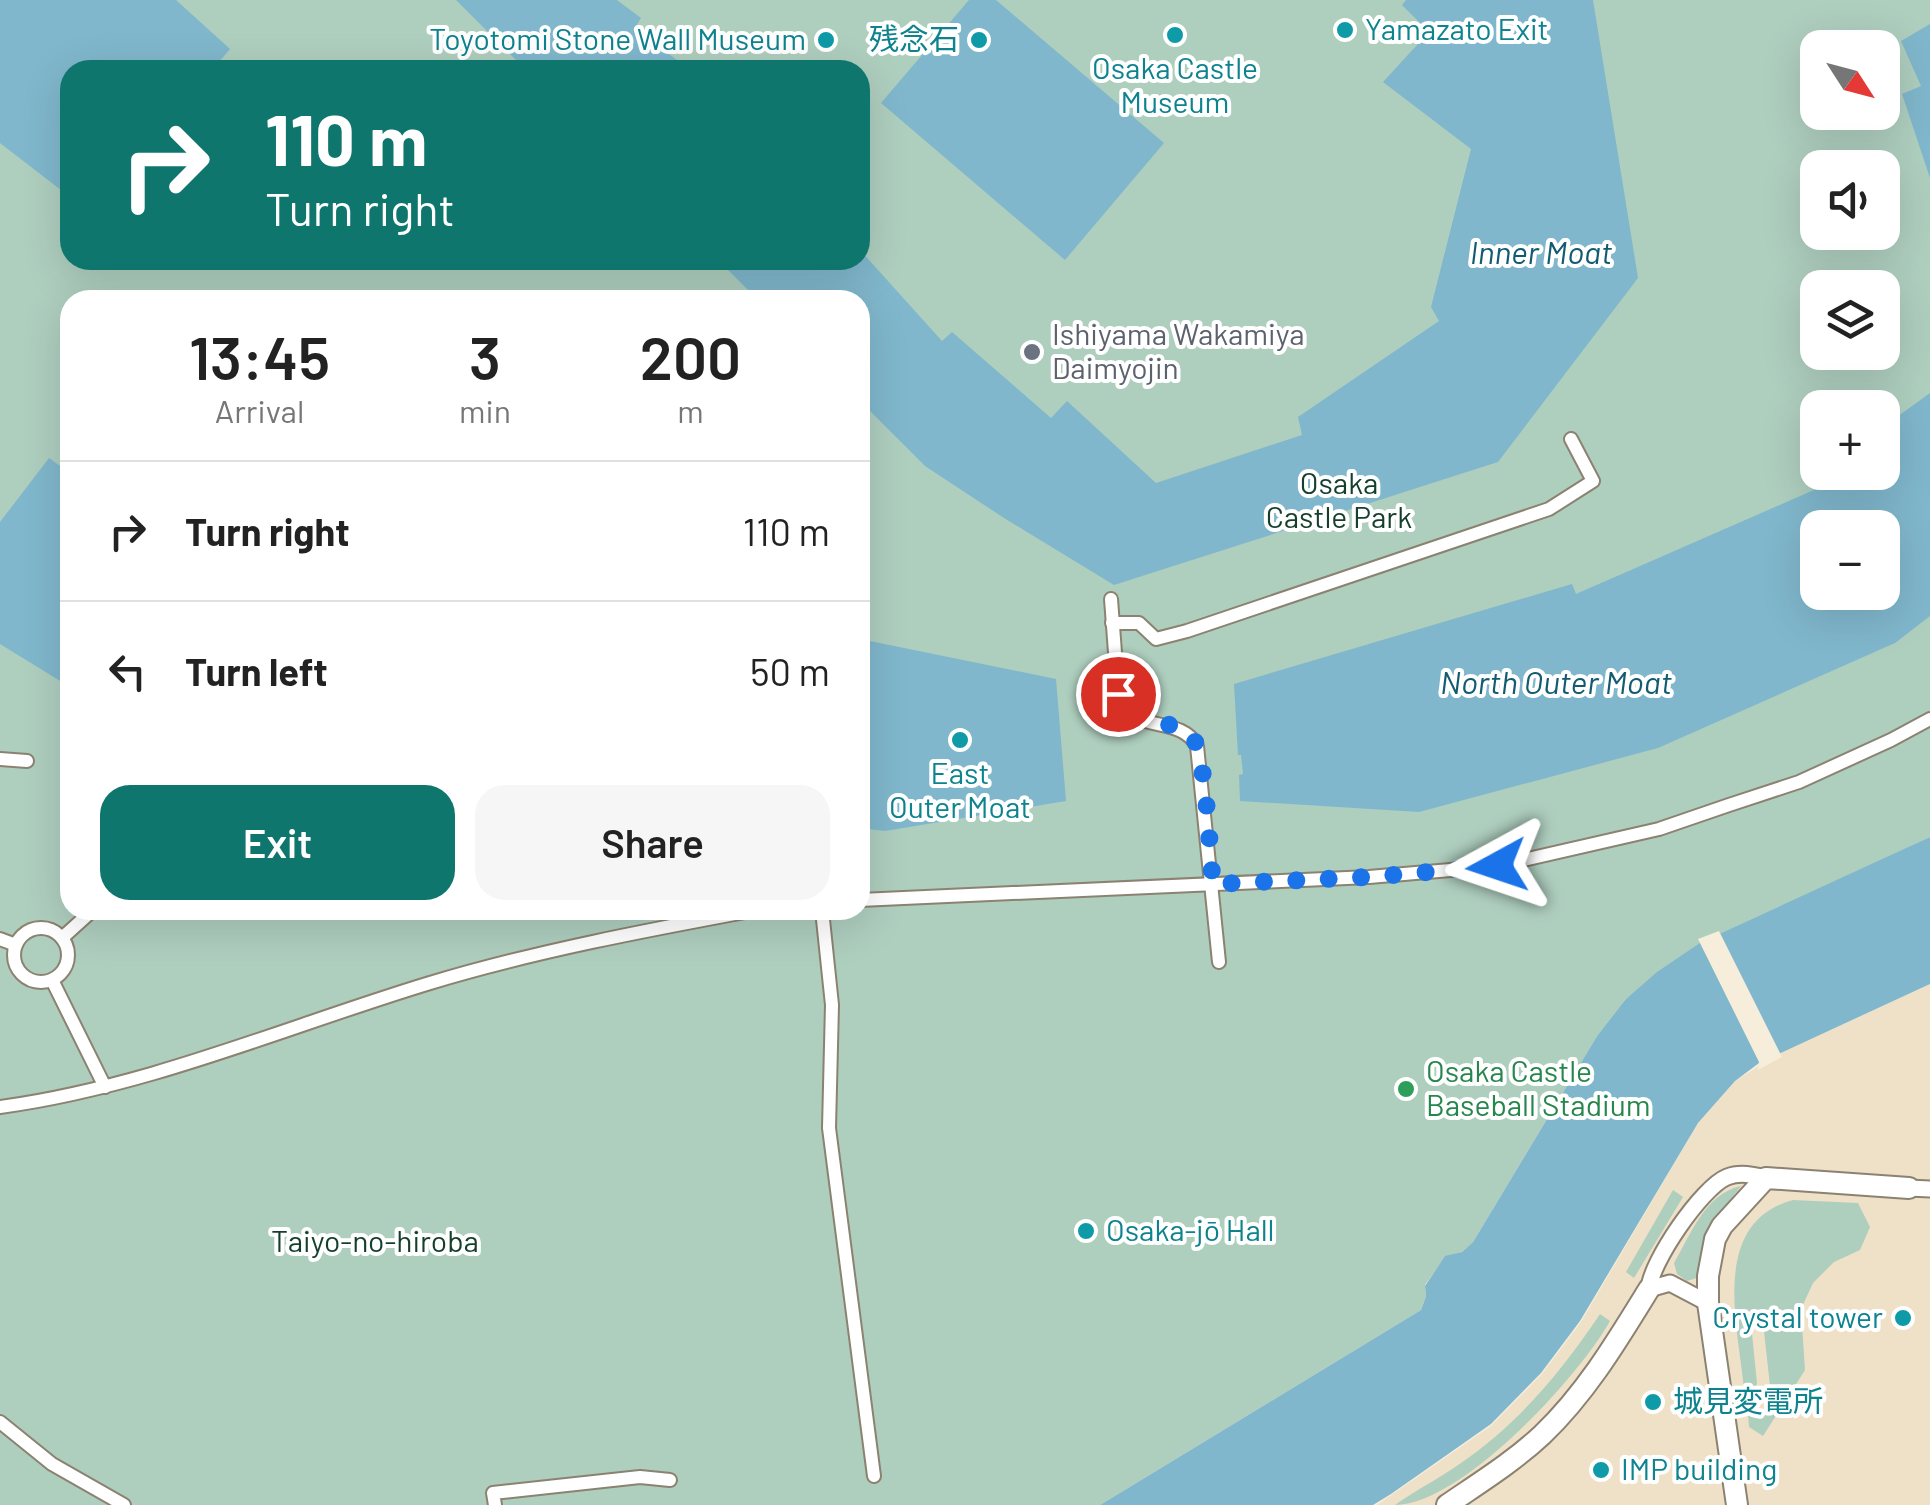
<!DOCTYPE html>
<html lang="en">
<head>
<meta charset="utf-8">
<style>
  :root { --surface:#fff; --page:#f6f6f6; --text:#222; --muted:#767676; --line:#e0e0e0; --accent:#0f766e }
  body { margin:0; font-family:Barlow,"Noto Sans JP",sans-serif; background:var(--page); color:var(--text); height:100vh; display:flex; flex-direction:column; font-size:38px; white-space:nowrap }
  * { box-sizing:border-box; margin:0 }
  p { font-size:32px; color:var(--muted) }
  .icon { flex:none; width:55px; height:55px; fill:none; stroke:currentColor; stroke-width:2; stroke-linecap:round; stroke-linejoin:round }
  .map { position:relative; flex:1; overflow:hidden }
  .side { position:absolute; left:60px; top:290px; width:810px; height:630px; display:flex; flex-direction:column; background:var(--surface); border-radius:30px; box-shadow:0 10px 40px #0002 }
  .side>* { flex:none }
  .guide { position:absolute; left:60px; top:60px; width:810px; height:210px; border-radius:30px; box-shadow:0 10px 40px #0002; background:#0f766e; color:#fff; overflow:hidden }
  .needle { width:65px; rotate:126deg }
  .fabs { position:absolute; left:1800px; top:30px; display:grid; gap:20px }
  .fabs a { display:grid; place-items:center; width:100px; height:100px; border-radius:20px; background:var(--surface); box-shadow:0 10px 40px #0002; font-size:50px }
  .pin { position:absolute; display:grid; place-items:center; width:85px; height:85px; color:#fff; margin:-42px; border:5px solid #fff; border-radius:50%; box-shadow:0 2px 10px #0007 }
  .me { position:absolute; width:110px; margin:-55px; rotate:265deg; stroke-linejoin:round; filter:drop-shadow(0 0 8px #0008) }
  .turn { display:flex; align-items:center; gap:35px; height:210px; padding:0 40px; font-size:45px }
  .turn .icon { width:130px; height:130px; stroke-width:2.5 }
  .turn b { display:block; font-size:70px; line-height:85px }
  .eta { display:flex; justify-content:space-evenly; align-items:center; height:170px; text-align:center }
  .eta b { font-size:60px; font-weight:600; line-height:70px }
  .button { display:flex; gap:20px; margin-top:auto; padding:20px 40px }
  .button a { flex:1; height:115px; border-radius:30px; background:var(--accent); color:#fff; font-size:40px; font-weight:600; line-height:115px; text-align:center }
  .button a+a { background:var(--page); color:var(--text) }
  ul { padding:0; list-style:none }
  li { display:flex; align-items:center; gap:30px; height:140px; padding:0 40px; border-top:2px solid var(--line) }
  li div { flex:1 }
  li b { display:block; font-size:38px }
  li em { font-style:normal }
  .map>svg:first-child { display:block }
  .built { fill:#efe1c8 }
  .green { fill:#aecebe; fill-rule:evenodd }
  .water { fill:#80b7cc; fill-rule:evenodd }
  .pier { fill:#f7eddb }
  .lines { fill:none; stroke-linecap:round; stroke-linejoin:round }
  .pedestrian-casing { stroke:#8b8271; stroke-width:16 }
  .minor-casing { stroke:#8b8271; stroke-width:19 }
  .tertiary-casing { stroke:#8b8271; stroke-width:24 }
  .pedestrian { stroke:#fff; stroke-width:12 }
  .minor { stroke:#fff; stroke-width:15 }
  .tertiary { stroke:#fff; stroke-width:20 }
  .route { stroke:#1a73e8; stroke-width:18; stroke-dasharray:0 32.4 }
  .culture-dot { fill:#0f9aa8; stroke:#fff; stroke-width:4 }
  .worship-dot { fill:#6b7280; stroke:#fff; stroke-width:4 }
  .leisure-dot { fill:#2e9e5b; stroke:#fff; stroke-width:4 }
  .labels { text-anchor:middle; stroke-width:8; stroke-linejoin:round; paint-order:stroke }
  .culture-label { font-size:30px; fill:#0d838f; stroke:#fff; text-anchor:start }
  .worship-label { font-size:30px; fill:#5b616d; stroke:#fff; text-anchor:start }
  .park-label { font-size:30px; fill:#143e2d; stroke:#fff }
  .leisure-label { font-size:30px; fill:#27864d; stroke:#fff; text-anchor:start }
  .water-label { font-size:32px; font-style:italic; fill:#125b71; stroke:#fff }
</style>
</head>
<body>
<div class="map">
<svg width="1930" height="1505" viewBox="0 0 1930 1505">
  <rect width="100%" height="100%" fill="#f7eddb"/>
  <polygon class="built" points="1930,984 1930,1505 1377,1505 1491,1426 1542,1374 1581,1322 1698,1123 1735,1081 1780,1053"/>
  <g class="green">
    <path d="M0,0h1930v837l-210,99 -95,64 -28,36 -124,206 -11,10 -17,5 -20,28 1,11 -5,14 -321,195h-1100zM1818,48h64v64h-64zM70,70h790v190h-790zM1818,168h64v64h-64zM1818,288h64v64h-64zM70,300h790v610h-790zM1818,408h64v64h-64zM1818,528h64v64h-64z"/>
    <path d="M1741,1186l-31,40 -13,52 -10,3 -10,-7 -3,-11c17,-29 31,-69 67,-77z"/>
    <polygon points="1673,1190 1683,1197 1634,1278 1626,1272"/>
    <path d="M1793,1200l65,3 12,24 -10,23 -26,12 -21,21 -12,26 4,61 -42,66 -14,-9 -1,-13 14,-3 9,-16 -8,-73 -6,-2 -6,4 6,59 -1,4 -12,2c-6,-63 -35,-166 49,-189z"/>
    <path d="M1600,1314l10,7c-31,56 -149,184 -215,184 21,-15 45,-27 66,-42 58,-40 100,-91 139,-149z"/>
  </g>
  <g class="water">
    <polygon points="0,0 176,0 230,49 212,70 70,70 70,197 0,143"/>
    <polygon points="456,0 617,0 641,18 635,28 690,70 526,70"/>
    <polygon points="969,0 996,0 1164,143 1065,260 881,103"/>
    <polygon points="1406,0 1593,0 1638,278 1498,462 1114,585 1004,518 925,466 860,401 860,300 758,300 718,260 860,260 860,250 942,341 952,332 1051,418 1067,401 1156,483 1302,435 1298,417 1439,321 1431,307 1471,149 1383,82 1429,32 1402,5"/>
    <polygon points="1930,24 1930,178 1902,94 1921,86 1901,41"/>
    <path d="M1930,393v223l-35,27 -237,105 -239,64 -179,-11 -1,-26 4,-1 -2,-19h-3l-4,-71 338,-100 4,10 247,-108 -6,-12 3,-1 62,-1 1,-45zM1818,528h64v64h-64z"/>
    <polygon points="49,458 70,473 70,687 0,644 0,522"/>
    <polygon points="860,639 1056,679 1066,801 885,831 860,828"/>
    <polygon points="1930,837 1930,984 1759,1063 1735,1081 1698,1123 1580,1321 1541,1373 1491,1424 1391,1494 1373,1505 1100,1505 1421,1310 1426,1296 1425,1286 1445,1256 1462,1252 1473,1242 1597,1036 1625,1000 1657,972 1700,943"/>
  </g>
  <polygon class="pier" points="1719,931 1782,1057 1758,1070 1759,1062 1698,939"/>
  <g class="lines">
    <g class="pedestrian-casing">
      <g id="pedestrian">
        <polyline points="1111,599 1116,666"/>
        <polyline points="1112,623 1139,623 1156,639 1187,631 1549,509 1593,481 1571,439"/>
        <path d="M1118,694c8,42 62,19 79,52l22,216"/>
        <polyline points="0,759 27,761"/>
        <polyline points="860,900 1369,877 1497,866 1659,829 1729,805 1799,782 1891,740 1930,719"/>
        <polyline points="822,910 832,1005 829,1128 874,1476"/>
        <circle cx="41" cy="955" r="27"/>
        <polyline points="62,938 93,910"/>
        <polyline points="0,939 16,945"/>
        <polyline points="52,980 105,1087"/>
        <path d="M0,1107c148,-20 288,-81 430,-124 106,-32 218,-53 326,-73"/>
        <polyline points="0,1422 52,1464 124,1505"/>
        <polyline points="495,1505 493,1493 640,1477 670,1480"/>
      </g>
    </g>
    <g class="minor-casing">
      <g id="minor">
        <polyline points="1909,1188 1930,1189"/>
        <path d="M1708,1303l-38,-20 -21,6c1,-26 53,-102 78,-112 13,-5 26,-2 39,1"/>
      </g>
    </g>
    <g class="tertiary-casing">
      <g id="tertiary">
        <path d="M1447,1505c32,-22 66,-43 95,-70 44,-42 75,-94 107,-146"/>
        <polyline points="1737,1505 1708,1303 1708,1276 1715,1239 1722,1226 1766,1178 1909,1188"/>
      </g>
    </g>
    <use href="#pedestrian" class="pedestrian"/>
    <use href="#minor" class="minor"/>
    <use href="#tertiary" class="tertiary"/>
  </g>
  <g class="lines">
    <path class="route" d="M1118,694c9,41 54,18 75,44 13,18 17,119 20,146l156,-7 128,-11"/>
  </g>
  <g class="culture-dot">
    <circle cx="1345" cy="30" r="10"/>
    <circle cx="1175" cy="35" r="10"/>
    <circle cx="826" cy="40" r="10"/>
    <circle cx="979" cy="40" r="10"/>
    <circle cx="960" cy="740" r="10"/>
    <circle cx="1086" cy="1231" r="10"/>
    <circle cx="1903" cy="1318" r="10"/>
    <circle cx="1653" cy="1402" r="10"/>
    <circle cx="1601" cy="1470" r="10"/>
  </g>
  <circle class="worship-dot" cx="1032" cy="352" r="10"/>
  <circle class="leisure-dot" cx="1406" cy="1089" r="10"/>
  <g class="labels">
    <g class="culture-label">
      <text x="1365" y="40">Yamazato Exit</text>
      <text x="806" y="50" text-anchor="end">Toyotomi Stone Wall Museum</text>
      <text x="959" y="50" text-anchor="end">残念石</text>
      <text x="1175" y="79" text-anchor="middle">Osaka Castle<tspan x="1175" dy="34">Museum</tspan></text>
      <text x="960" y="784" text-anchor="middle">East<tspan x="960" dy="34">Outer Moat</tspan></text>
      <text x="1106" y="1241">Osaka-jō Hall</text>
      <text x="1883" y="1328" text-anchor="end">Crystal tower</text>
      <text x="1673" y="1412">城見変電所</text>
      <text x="1621" y="1480">IMP building</text>
    </g>
    <g class="worship-label">
      <text x="1052" y="345">Ishiyama Wakamiya<tspan x="1052" dy="34">Daimyojin</tspan></text>
    </g>
    <g class="park-label">
      <text x="1339" y="494">Osaka<tspan x="1339" dy="34">Castle Park</tspan></text>
      <text x="375" y="1252">Taiyo-no-hiroba</text>
    </g>
    <g class="leisure-label">
      <text x="1426" y="1082">Osaka Castle<tspan x="1426" dy="34">Baseball Stadium</tspan></text>
    </g>
    <g class="water-label">
      <text x="1541" y="264">Inner Moat</text>
      <text x="1556" y="694">North Outer Moat</text>
    </g>
  </g>
</svg>
<div class="fabs">
<a><svg class="needle" viewBox="-14 -14 28 28"><path d="M0-13l5 13h-10z" fill="#e53935"/><path d="M0 13l5-13h-10z" fill="#767676"/></svg></a>
<a><svg class="icon" aria-label="sound" viewBox="0 0 24 24"><path d="M4 9h4l5-4v14l-5-4H4zM17 9q2 3 0 6"/></svg></a>
<a><svg class="icon" aria-label="layers" viewBox="0 0 24 24"><path d="M12 4l9 5-9 5-9-5zM3 14l9 5 9-5"/></svg></a>
<a>+</a>
<a>−</a>
</div>
<div class="pin" style="left:1118px;top:694px;background:#d93025"><svg class="icon" aria-label="arrive" viewBox="0 0 24 24"><path d="M6 21V4h12l-3 4 3 4H6"/></svg></div>
<svg class="me" style="left:1497px;top:866px" viewBox="-20 -20 40 40"><path d="M0-17L14 15 0 8-14 15z" fill="#1a73e8" stroke="#fff" stroke-width="4"/></svg>
<div class="guide">
<div class="turn"><svg class="icon" aria-label="right" viewBox="0 0 24 24"><path d="M7 20v-9h11M14 6l5 5-5 5"/></svg><div><b>110 m</b>Turn right</div></div>
</div>
<section class="side">
<div class="eta">
<div><b>13:45</b><p>Arrival</p></div>
<div><b>3</b><p>min</p></div>
<div><b>200</b><p>m</p></div>
</div>
<ul>
<li><svg class="icon" aria-label="right" viewBox="0 0 24 24"><path d="M7 20v-9h11M14 6l5 5-5 5"/></svg><div><b>Turn right</b></div><em>110 m</em></li>
<li><svg class="icon" aria-label="left" viewBox="0 0 24 24"><path d="M17 20v-9H6M10 6l-5 5 5 5"/></svg><div><b>Turn left</b></div><em>50 m</em></li>
</ul>
<div class="button"><a>Exit</a><a>Share</a></div>
</section>
</div>
</body>
</html>
